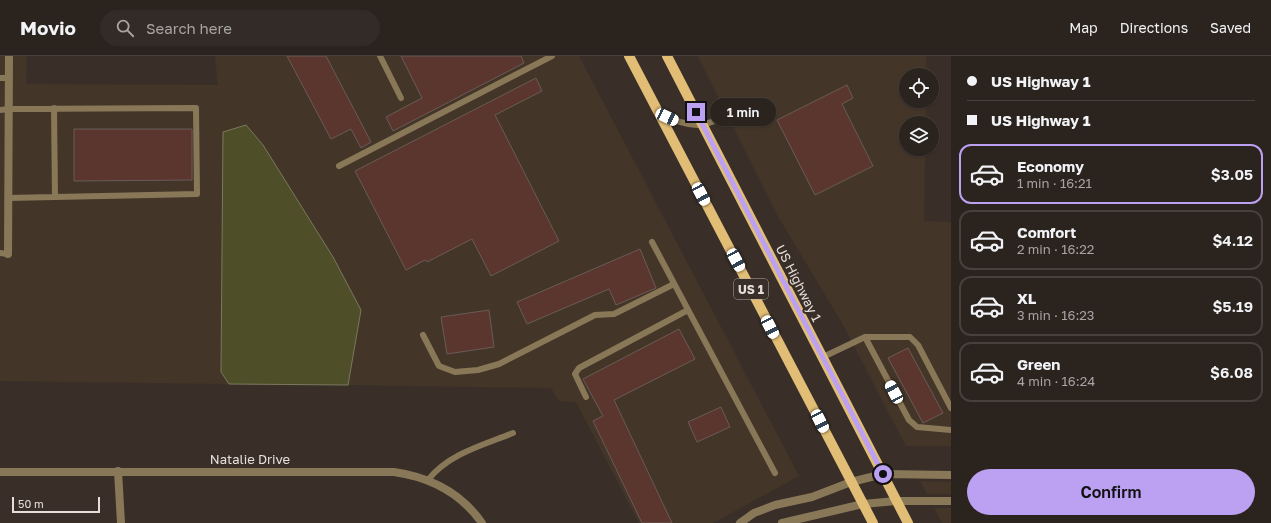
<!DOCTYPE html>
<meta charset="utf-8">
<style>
body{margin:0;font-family:"Golos Text",sans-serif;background:#332b27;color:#f1f3f6;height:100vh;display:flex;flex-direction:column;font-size:15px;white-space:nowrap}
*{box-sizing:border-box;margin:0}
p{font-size:13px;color:#a6a4a4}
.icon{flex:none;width:22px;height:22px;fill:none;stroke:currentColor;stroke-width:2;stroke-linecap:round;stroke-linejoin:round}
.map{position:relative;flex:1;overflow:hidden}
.details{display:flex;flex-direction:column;background:#2b231e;width:320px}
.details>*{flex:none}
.banner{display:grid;align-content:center;height:88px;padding:0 16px;background:#2b231e}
.controls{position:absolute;left:899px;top:12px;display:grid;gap:8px}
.controls a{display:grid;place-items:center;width:40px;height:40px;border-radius:50%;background:#2b231e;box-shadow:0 1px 3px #0004,0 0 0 1px #47403c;font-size:20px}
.scale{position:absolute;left:12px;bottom:10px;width:88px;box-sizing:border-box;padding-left:4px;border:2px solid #e5deda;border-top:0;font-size:11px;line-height:14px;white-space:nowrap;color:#e5deda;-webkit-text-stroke:3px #392f28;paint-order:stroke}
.end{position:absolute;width:18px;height:18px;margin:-9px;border:5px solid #bca0f2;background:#111;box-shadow:0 0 0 2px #111}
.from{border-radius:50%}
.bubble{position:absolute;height:28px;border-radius:14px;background:#2b231e;box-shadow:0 1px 3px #0004,0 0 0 1px #47403c;font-size:13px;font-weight:600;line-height:28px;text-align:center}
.car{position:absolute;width:12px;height:24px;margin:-12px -6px;border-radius:5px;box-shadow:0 0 3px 1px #0007;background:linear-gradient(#fff 24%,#345 0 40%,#fff 0 76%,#345 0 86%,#fff 0)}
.banner b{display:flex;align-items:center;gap:14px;height:38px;font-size:15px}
.banner b+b{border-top:1px solid #47403c}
.banner i{width:10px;height:10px;background:#f1f3f6}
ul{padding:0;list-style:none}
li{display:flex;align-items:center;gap:12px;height:60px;margin:0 8px 6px;padding:0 8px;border:2px solid #47403c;border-radius:12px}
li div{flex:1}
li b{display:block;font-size:15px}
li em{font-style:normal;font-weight:600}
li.selected{border-color:#bca0f2}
li>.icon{width:36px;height:36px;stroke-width:1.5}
.button{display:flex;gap:8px;margin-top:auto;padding:8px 16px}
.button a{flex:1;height:46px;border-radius:24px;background:#bca0f2;color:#111;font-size:16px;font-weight:600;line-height:46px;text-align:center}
header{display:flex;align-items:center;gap:24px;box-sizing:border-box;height:56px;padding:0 20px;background:#2b231e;border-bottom:1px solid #47403c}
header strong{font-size:19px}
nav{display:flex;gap:22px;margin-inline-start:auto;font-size:14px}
.search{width:280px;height:36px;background:#332b27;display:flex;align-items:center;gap:10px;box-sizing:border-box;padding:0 14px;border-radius:22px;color:#a6a4a4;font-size:15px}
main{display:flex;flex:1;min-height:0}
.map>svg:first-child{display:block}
.built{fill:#443529}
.water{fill:#4e4e29;stroke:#7b795e}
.building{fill:#5b362e;stroke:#695b58}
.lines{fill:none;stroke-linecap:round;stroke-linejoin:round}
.service{stroke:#897857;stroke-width:6}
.minor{stroke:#897857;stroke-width:8}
.tertiary{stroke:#897857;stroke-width:8}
.primary{stroke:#e1bd76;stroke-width:10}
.route{stroke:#bca0f2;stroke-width:5}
.labels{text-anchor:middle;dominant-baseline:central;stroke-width:4;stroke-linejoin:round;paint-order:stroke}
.shield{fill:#392f28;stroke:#b1aaa5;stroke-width:1}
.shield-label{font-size:12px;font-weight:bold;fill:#e5deda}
.street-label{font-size:13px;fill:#e5deda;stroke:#392f28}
</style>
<header>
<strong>Movio</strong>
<div class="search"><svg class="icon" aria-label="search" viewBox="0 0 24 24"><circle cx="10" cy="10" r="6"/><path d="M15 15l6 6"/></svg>Search here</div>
<nav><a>Map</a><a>Directions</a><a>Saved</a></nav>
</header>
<main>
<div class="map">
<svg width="951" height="467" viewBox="0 0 951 467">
<rect width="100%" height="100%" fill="#392f28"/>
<path class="built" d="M0 0H27L26 28 218 29 215 0H579L799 420 713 467H639L576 346 559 345 551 332 348 329 361 254 333 201 263 89 246 69 221 316 229 328 0 325Z
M698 0H926V19H906V45H926L925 67H906V93H925L924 165 951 166V390H906L842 267 779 162Z
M920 425 951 426V438H927Z
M934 452H951V467H942Z"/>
<path class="water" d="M246 69 263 89 333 201 361 254 348 329 229 328 221 316 223 76Z"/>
<path class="building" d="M287 0H326L371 86 361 92 351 73 331 83Z
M401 0H521L524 7 393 75 386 61 422 42Z
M536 22 542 35 495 59 559 185 491 220 472 183 427 206 425 204 406 214 355 115Z
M847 29 853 42 842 48 873 110 815 139 777 64Z
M74 73H192V124L74 125Z
M640 193 656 232 616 249 609 233 527 268 517 246Z
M489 254 494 291 447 298 441 261Z
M679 273 695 303 614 344 672 467H642L593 365 603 360 583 323Z
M908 292 943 357 923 367 888 302Z
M721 351 730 371 697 386 688 366Z"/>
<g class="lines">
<path class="service" d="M380 0 401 42
M0 22H9
M54 52 55 141
M0 54 9 53 196 52 197 138 8 142
M660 58C702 78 708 68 746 49
M339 110 552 0
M652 186 775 417
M0 197 8 198
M423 279 439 310 455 316 478 314 499 308 595 259 614 258 674 228
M865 281 909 364 917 371 951 374
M823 301 865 281H910L918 289 951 352
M586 341 575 318 579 312 688 254
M428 424C448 398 483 389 513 377"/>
<path class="minor" d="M8 198 9 0
M118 415 121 467
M0 416H394C429 421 461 437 482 467
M740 467 754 457 775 449 812 441 851 426
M782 467 863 448"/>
<path class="tertiary" d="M851 426 883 418 951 419
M863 448 896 445H951"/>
<path class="primary" d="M629 0 873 467
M667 0 908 467"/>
</g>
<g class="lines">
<path class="route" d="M696 56 883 418"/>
</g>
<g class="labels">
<rect class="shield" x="734" y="223" width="34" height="20" rx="3"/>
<g class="shield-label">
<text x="751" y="233">US 1</text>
</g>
<g class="street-label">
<text transform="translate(799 227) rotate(63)">US Highway 1</text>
<text x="250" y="403">Natalie Drive</text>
</g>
</g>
</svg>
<div class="controls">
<a><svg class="icon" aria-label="locate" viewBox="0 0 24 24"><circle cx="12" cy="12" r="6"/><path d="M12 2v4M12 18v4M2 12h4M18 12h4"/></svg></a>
<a><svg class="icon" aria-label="layers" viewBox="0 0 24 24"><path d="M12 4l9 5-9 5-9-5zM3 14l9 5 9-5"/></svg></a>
</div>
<div class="scale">50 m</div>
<i class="end from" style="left:883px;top:418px"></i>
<i class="end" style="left:696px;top:56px"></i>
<div class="bubble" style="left:710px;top:42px;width:66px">1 min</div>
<i class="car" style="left:667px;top:61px;rotate:115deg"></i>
<i class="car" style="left:701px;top:138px;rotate:152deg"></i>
<i class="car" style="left:736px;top:204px;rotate:152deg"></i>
<i class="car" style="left:770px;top:271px;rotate:153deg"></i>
<i class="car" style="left:894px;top:336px;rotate:332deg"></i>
<i class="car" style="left:820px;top:365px;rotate:153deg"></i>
</div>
<section class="details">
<div class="banner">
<b><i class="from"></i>US Highway 1</b>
<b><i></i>US Highway 1</b>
</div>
<ul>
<li class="selected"><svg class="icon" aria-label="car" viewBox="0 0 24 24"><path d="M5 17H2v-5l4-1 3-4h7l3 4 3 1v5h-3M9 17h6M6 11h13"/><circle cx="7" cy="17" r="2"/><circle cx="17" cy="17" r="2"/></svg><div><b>Economy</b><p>1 min · 16:21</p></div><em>$3.05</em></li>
<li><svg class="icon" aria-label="car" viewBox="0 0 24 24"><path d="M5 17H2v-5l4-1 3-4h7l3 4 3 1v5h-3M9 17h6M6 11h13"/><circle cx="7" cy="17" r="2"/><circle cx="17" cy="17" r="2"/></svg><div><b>Comfort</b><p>2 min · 16:22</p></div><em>$4.12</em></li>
<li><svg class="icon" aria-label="car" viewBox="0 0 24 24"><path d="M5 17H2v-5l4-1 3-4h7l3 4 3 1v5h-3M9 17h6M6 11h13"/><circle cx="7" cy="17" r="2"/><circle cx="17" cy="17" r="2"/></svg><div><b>XL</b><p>3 min · 16:23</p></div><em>$5.19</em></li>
<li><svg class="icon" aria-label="car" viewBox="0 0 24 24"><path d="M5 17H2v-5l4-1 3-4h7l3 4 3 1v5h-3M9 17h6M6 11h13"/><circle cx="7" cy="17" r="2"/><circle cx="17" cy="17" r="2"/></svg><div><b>Green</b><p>4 min · 16:24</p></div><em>$6.08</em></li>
</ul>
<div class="button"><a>Confirm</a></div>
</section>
</main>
